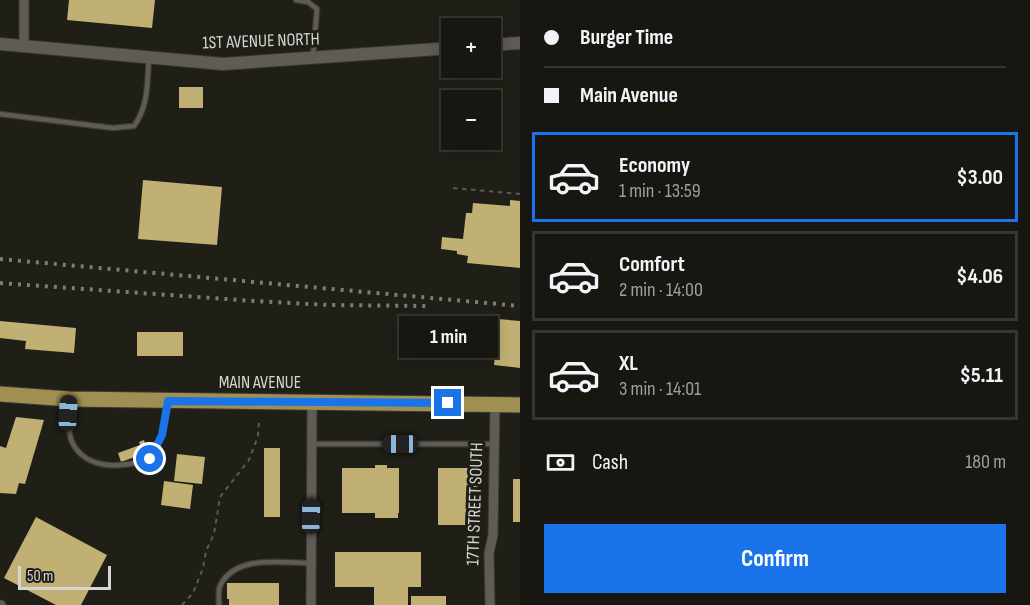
<!DOCTYPE html>
<meta charset="utf-8">
<style>
body{margin:0;font-family:"Sofia Sans Condensed",sans-serif;background:#201f1a;color:#f1f3f6;height:100vh;display:flex;flex-direction:column;font-size:22px;white-space:nowrap}
*{box-sizing:border-box;margin:0}
p{font-size:20px;color:#9e9f9f}
.icon{flex:none;width:33px;height:33px;fill:none;stroke:currentColor;stroke-width:2;stroke-linecap:round;stroke-linejoin:round}
.map{position:relative;flex:1;overflow:hidden}
.side{display:flex;flex-direction:column;background:#171611;width:510px}
.side>*{flex:none}
.hud{display:grid;align-content:center;height:132px;padding:0 24px;background:#171611}
.buttons{position:absolute;left:441px;top:18px;display:grid;gap:12px}
.buttons a{display:grid;place-items:center;width:60px;height:60px;border-radius:0px;background:#171611;box-shadow:0 3px 15px #0003,0 0 0 2px #363531;font-size:30px}
.scale{position:absolute;left:18px;bottom:15px;width:93px;box-sizing:border-box;padding-left:6px;border:3px solid #d7d6d2;border-top:0;font-size:16px;line-height:21px;white-space:nowrap;color:#d7d6d2;-webkit-text-stroke:4px #1f1e17;paint-order:stroke}
.end{position:absolute;width:27px;height:27px;margin:-14px;border:8px solid #1a73e8;background:#fff;box-shadow:0 0 0 3px #fff}
.from{border-radius:50%}
.bubble{position:absolute;height:42px;border-radius:0px;background:#171611;box-shadow:0 3px 15px #0003,0 0 0 2px #363531;font-size:20px;font-weight:700;line-height:42px;text-align:center}
.car{position:absolute;width:18px;height:36px;margin:-18px -9px;border-radius:8px;box-shadow:0 0 4px 2px #0007;background:linear-gradient(#222 24%,#8ab4d8 0 40%,#222 0 76%,#8ab4d8 0 86%,#222 0)}
.hud b{display:flex;align-items:center;gap:21px;height:57px;font-size:22px}
.hud b+b{border-top:2px solid #363531}
.hud i{width:15px;height:15px;background:#f1f3f6}
ul{padding:0;list-style:none}
li{display:flex;align-items:center;gap:18px;height:90px;margin:0 12px 9px;padding:0 12px;border:3px solid #363531;border-radius:0px}
li div{flex:1}
li b{display:block;font-size:22px}
li em{font-style:normal;font-weight:700}
li.active{border-color:#1a73e8}
li>.icon{width:54px;height:54px;stroke-width:1.5}
.pay{display:flex;align-items:center;gap:15px;height:66px;padding:0 24px;font-size:22px}
.pay p{margin-inline-start:auto}
.cta{display:flex;gap:12px;margin-top:auto;padding:12px 24px}
.cta a{flex:1;height:69px;border-radius:0px;background:#1a73e8;color:#fff;font-size:24px;font-weight:700;line-height:69px;text-align:center}
main{display:flex;flex:1;min-height:0}
.map>svg:first-child{display:block}
.building{fill:#c0b073}
.lines{fill:none;stroke-linecap:round;stroke-linejoin:round}
.service-casing{stroke:#3a3935;stroke-width:7}
.minor-casing{stroke:#3a3935;stroke-width:11}
.tertiary-casing{stroke:#3a3935;stroke-width:14}
.primary-casing{stroke:#3a3935;stroke-width:17}
.path{stroke:#5b5a54;stroke-width:2;stroke-dasharray:4.5 4.5;stroke-linecap:butt}
.service{stroke:#5e5c54;stroke-width:4.5}
.minor{stroke:#5e5c54;stroke-width:9}
.tertiary{stroke:#5e5c54;stroke-width:12}
.primary{stroke:#9f9052;stroke-width:15}
.rail{stroke:#7d7c77;stroke-width:4;stroke-dasharray:3 6;stroke-linecap:butt}
.route{stroke:#1a73e8;stroke-width:8}
.labels{text-anchor:middle;dominant-baseline:central;stroke-width:6;stroke-linejoin:round;paint-order:stroke}
.street-label{font-size:18px;fill:#d7d6d2;stroke:#1f1e17}
</style>
<main>
<div class="map">
<svg width="520" height="605" viewBox="0 0 520 605">
<rect width="100%" height="100%" fill="#1f1e17"/>
<path class="building" d="M69 0H155L152 28 67 20Z
M179 87H203V108H179Z
M143 180 222 187 217 245 138 239Z
M510 200 520 201V268L467 263 468 256 457 254V251L441 249 442 237 463 239 466 213H472L473 203 510 206Z
M498 319 520 321V368L494 365Z
M0 321 76 328 74 353 25 349 26 341 0 338Z
M137 332H183V356H137Z
M16 417 44 420 25 484 19 483 16 494 0 493V446L6 448Z
M144 440 145 443H147L150 455 144 458 143 454 121 462 118 453 140 445 139 442Z
M264 448H280V517H264Z
M177 454 205 457 202 484 174 481Z
M375 465H387V468H399V513H398V518H375V513H342V468H375Z
M438 468H478V525H438Z
M513 479H520V522H513Z
M164 481 193 485 190 509 161 505Z
M36 517 107 555 81 605H56L4 578Z
M335 552H421V587H408V605H374V587H335Z
M227 583H279V605H229V599H227Z
M411 596H446V605H411Z"/>
<g class="lines">
<defs>
<path id="service" d="M296 0 308 2 317 9 313 57
M0 114 113 128 134 126C149 105 147 82 149 58
M69 402C68 412 68 436 73 444 89 472 125 467 150 459L162 435 168 402
M312 444H494
M219 605C219 600 218 591 220 586 235 554 282 563 311 563"/>
<path id="minor" d="M24 0V47
M0 605H1
M311 605 312 401
M490 605 489 553 493 535 495 404"/>
<path id="tertiary" d="M0 44 223 64 452 48
M490 45 520 43"/>
<path id="primary" d="M0 394 69 399 520 405"/>
</defs>
<use href="#service" class="service-casing"/>
<use href="#minor" class="minor-casing"/>
<use href="#tertiary" class="tertiary-casing"/>
<use href="#primary" class="primary-casing"/>
<path class="path" d="M453 188 520 194
M182 605 193 593 203 568 206 551 214 534 220 497 249 460 258 436 259 421"/>
<use href="#service" class="service"/>
<use href="#minor" class="minor"/>
<use href="#tertiary" class="tertiary"/>
<use href="#primary" class="primary"/>
<path class="rail" d="M0 259 520 306
M0 283 254 301 329 305 426 306"/>
</g>
<g class="lines">
<path class="route" d="M150 459 162 435 168 401 448 403"/>
</g>
<g class="labels">
<g class="street-label">
<text transform="translate(261 41) rotate(-2)">1ST AVENUE NORTH</text>
<text x="260" y="382">MAIN AVENUE</text>
<text transform="translate(475 504) rotate(-88)">17TH STREET SOUTH</text>
</g>
</g>
</svg>
<div class="buttons">
<a>+</a>
<a>−</a>
</div>
<div class="scale">50 m</div>
<i class="end from" style="left:150px;top:459px"></i>
<i class="end" style="left:448px;top:403px"></i>
<div class="bubble" style="left:399px;top:316px;width:99px">1 min</div>
<i class="car" style="left:68px;top:413px;rotate:3deg"></i>
<i class="car" style="left:400px;top:444px;rotate:270deg"></i>
<i class="car" style="left:311px;top:516px;rotate:1deg"></i>
</div>
<section class="side">
<div class="hud">
<b><i class="from"></i>Burger Time</b>
<b><i></i>Main Avenue</b>
</div>
<ul>
<li class="active"><svg class="icon" aria-label="car" viewBox="0 0 24 24"><path d="M5 17H2v-5l4-1 3-4h7l3 4 3 1v5h-3M9 17h6M6 11h13"/><circle cx="7" cy="17" r="2"/><circle cx="17" cy="17" r="2"/></svg><div><b>Economy</b><p>1 min · 13:59</p></div><em>$3.00</em></li>
<li><svg class="icon" aria-label="car" viewBox="0 0 24 24"><path d="M5 17H2v-5l4-1 3-4h7l3 4 3 1v5h-3M9 17h6M6 11h13"/><circle cx="7" cy="17" r="2"/><circle cx="17" cy="17" r="2"/></svg><div><b>Comfort</b><p>2 min · 14:00</p></div><em>$4.06</em></li>
<li><svg class="icon" aria-label="car" viewBox="0 0 24 24"><path d="M5 17H2v-5l4-1 3-4h7l3 4 3 1v5h-3M9 17h6M6 11h13"/><circle cx="7" cy="17" r="2"/><circle cx="17" cy="17" r="2"/></svg><div><b>XL</b><p>3 min · 14:01</p></div><em>$5.11</em></li>
</ul>
<div class="pay"><svg class="icon" aria-label="cash" viewBox="0 0 24 24"><path d="M3 7h18v10H3z"/><circle cx="12" cy="12" r="2"/></svg>Cash<p>180 m</p></div>
<div class="cta"><a>Confirm</a></div>
</section>
</main>
